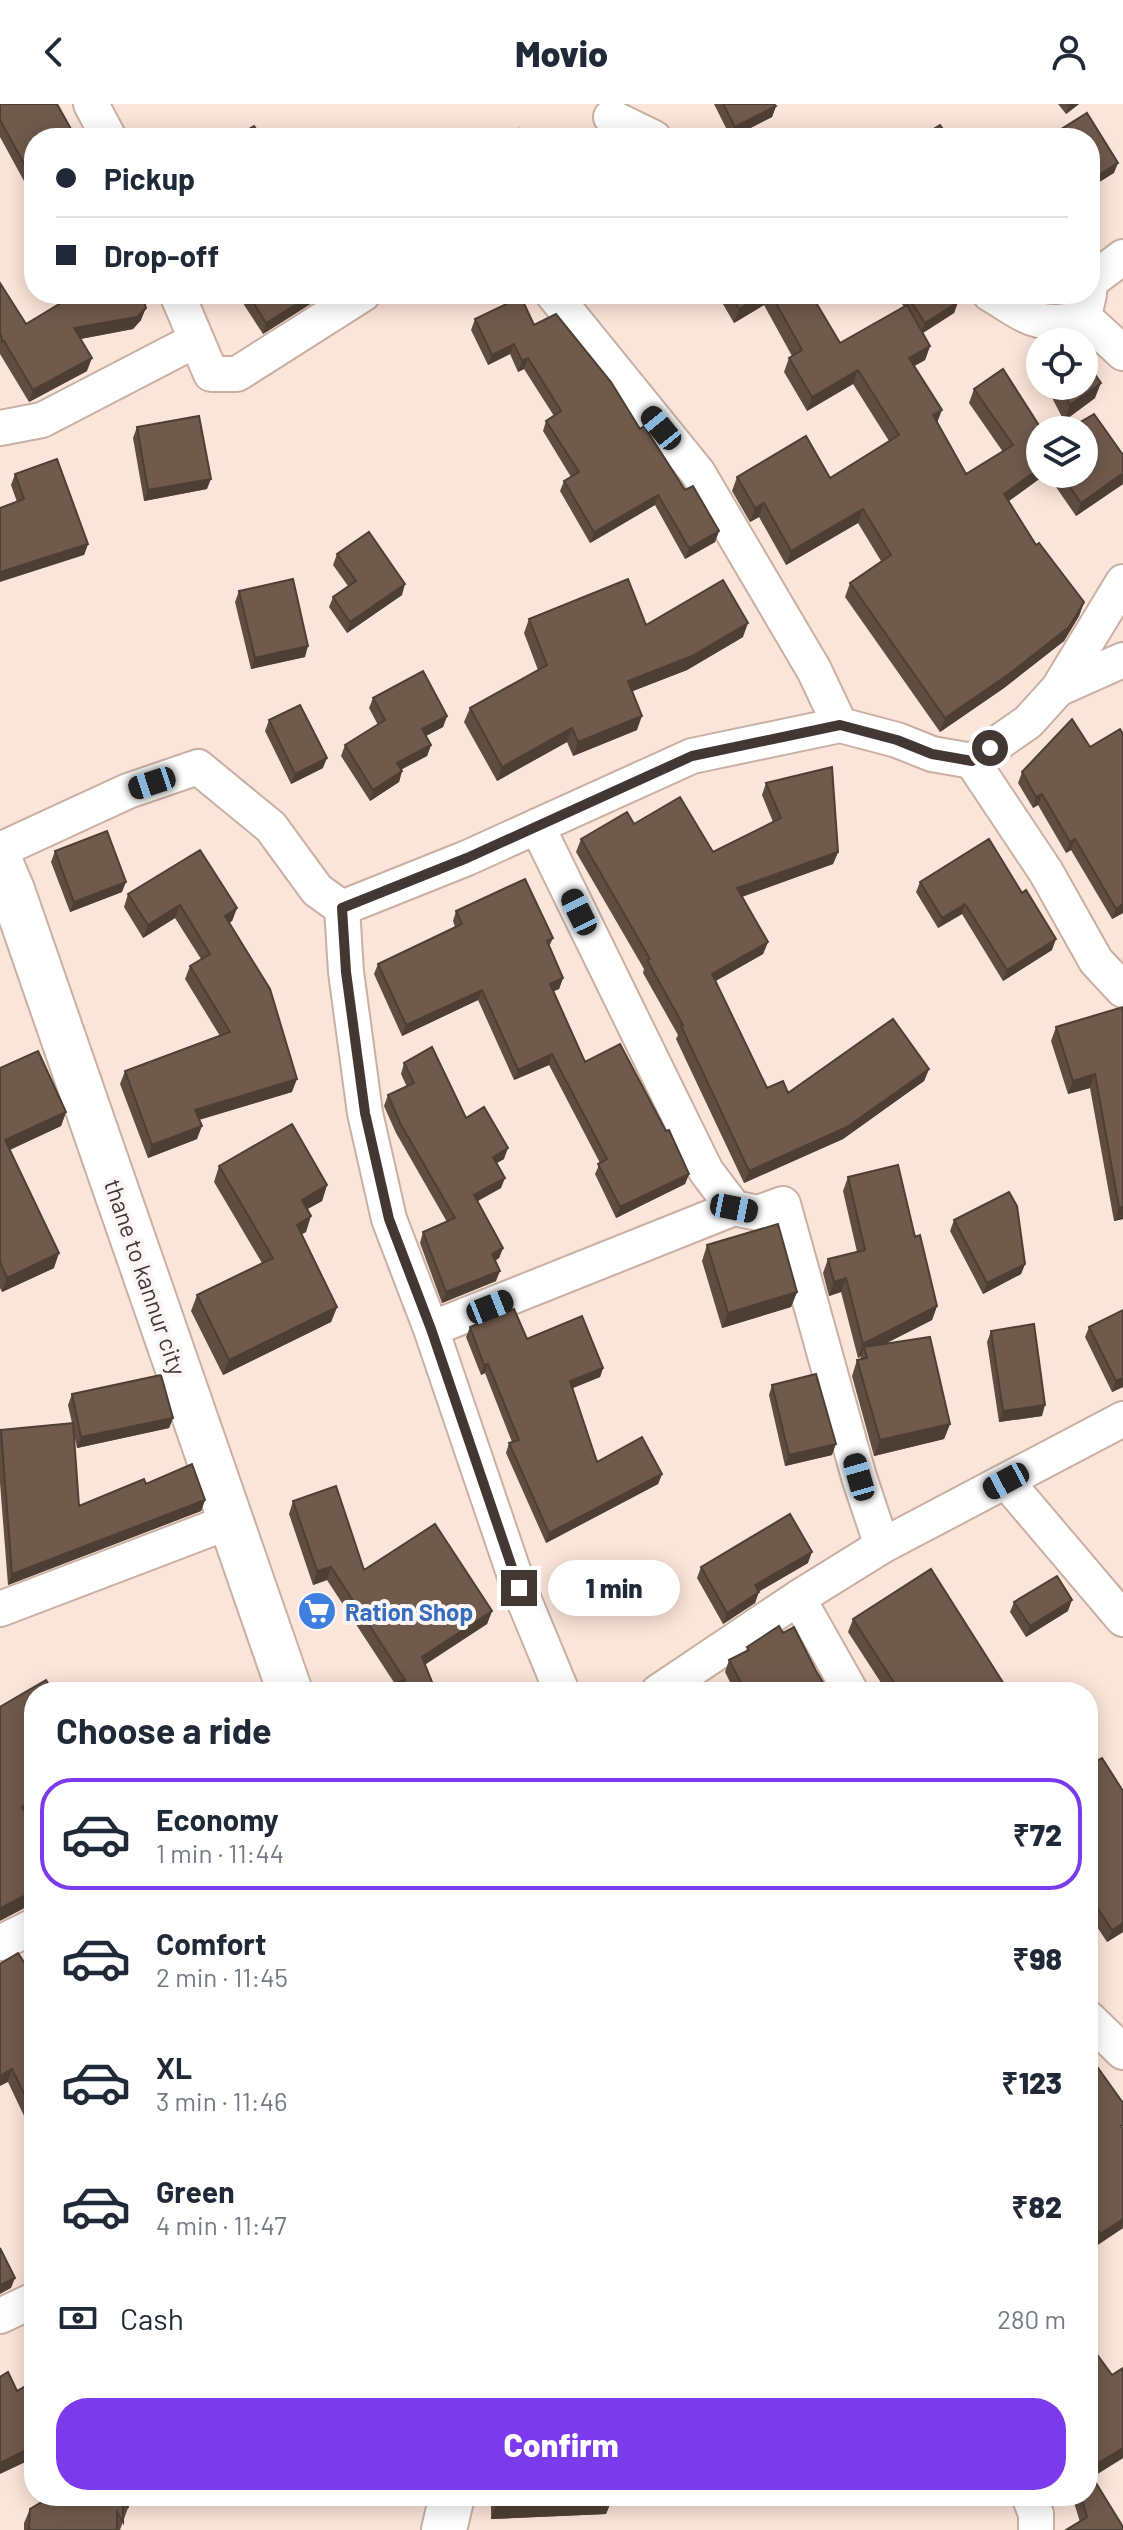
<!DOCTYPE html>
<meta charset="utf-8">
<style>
body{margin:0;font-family:Barlow,sans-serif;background:#f2f2f3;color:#1f2937;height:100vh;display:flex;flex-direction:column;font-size:30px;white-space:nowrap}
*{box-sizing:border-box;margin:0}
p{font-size:26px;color:#747a83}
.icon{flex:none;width:44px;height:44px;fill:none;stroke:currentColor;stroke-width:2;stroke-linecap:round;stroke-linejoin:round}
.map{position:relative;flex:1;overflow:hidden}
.sheet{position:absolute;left:24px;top:1578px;width:1074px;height:824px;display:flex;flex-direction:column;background:#fff;border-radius:32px;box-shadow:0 4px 20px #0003}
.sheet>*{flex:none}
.top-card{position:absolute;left:24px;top:24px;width:1076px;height:176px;border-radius:32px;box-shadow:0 4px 20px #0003;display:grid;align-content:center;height:176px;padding:0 32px;background:#fff}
.fabs{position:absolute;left:1026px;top:224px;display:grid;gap:16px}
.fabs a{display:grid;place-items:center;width:72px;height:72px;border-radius:50%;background:#fff;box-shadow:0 4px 20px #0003;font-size:40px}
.end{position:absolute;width:36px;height:36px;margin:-18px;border:10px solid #423732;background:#fff;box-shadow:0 0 0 4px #fff}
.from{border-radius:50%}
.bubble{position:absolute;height:56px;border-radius:28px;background:#fff;box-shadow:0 4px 20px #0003;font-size:26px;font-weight:800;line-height:56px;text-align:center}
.car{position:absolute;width:24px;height:48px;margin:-24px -12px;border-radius:10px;box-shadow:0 0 6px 2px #0007;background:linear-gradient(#222 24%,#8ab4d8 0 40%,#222 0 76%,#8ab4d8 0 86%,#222 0)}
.top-card b{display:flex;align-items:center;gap:28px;height:76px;font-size:30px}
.top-card b+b{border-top:2px solid #e0e1e3}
.top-card i{width:20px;height:20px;background:#1f2937}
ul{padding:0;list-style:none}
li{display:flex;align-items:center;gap:24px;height:112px;margin:0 16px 12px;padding:0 16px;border:4px solid transparent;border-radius:32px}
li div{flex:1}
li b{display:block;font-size:30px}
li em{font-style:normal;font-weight:800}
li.current{border-color:#7c3aed}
li>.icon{width:72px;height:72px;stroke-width:1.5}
h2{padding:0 32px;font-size:36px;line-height:96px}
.pay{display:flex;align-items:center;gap:20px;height:88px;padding:0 32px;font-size:30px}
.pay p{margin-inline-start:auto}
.cta{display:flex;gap:16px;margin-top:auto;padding:16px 32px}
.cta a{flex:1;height:92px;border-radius:32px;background:#7c3aed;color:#fff;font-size:32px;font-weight:800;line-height:92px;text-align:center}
header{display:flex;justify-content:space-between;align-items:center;height:104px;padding:0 32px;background:#fff;font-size:36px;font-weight:800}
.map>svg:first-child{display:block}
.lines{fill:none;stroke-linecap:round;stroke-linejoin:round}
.street-casing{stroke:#caafa2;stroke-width:38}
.secondary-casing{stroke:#caafa2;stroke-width:48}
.street{stroke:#fff;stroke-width:34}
.secondary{stroke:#fff;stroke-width:44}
.wall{fill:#604d41}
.shaded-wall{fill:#4e3f35}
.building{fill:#705a4c;stroke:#4e3f35;stroke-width:2}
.route{stroke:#423732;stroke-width:10}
.labels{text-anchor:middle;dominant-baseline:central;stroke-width:8;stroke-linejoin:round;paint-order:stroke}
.street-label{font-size:24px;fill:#423732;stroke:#fbf5f3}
.shop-label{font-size:24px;font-weight:bold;fill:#366cbe;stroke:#fbf5f3;text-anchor:start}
</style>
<header><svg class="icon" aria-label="back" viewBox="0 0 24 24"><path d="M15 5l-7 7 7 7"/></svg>Movio<svg class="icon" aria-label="person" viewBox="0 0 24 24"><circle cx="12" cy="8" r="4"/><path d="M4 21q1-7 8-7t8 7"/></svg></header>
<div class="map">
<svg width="1123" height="2426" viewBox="0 0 1123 2426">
<rect width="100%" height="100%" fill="#fbe4d9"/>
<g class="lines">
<defs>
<path id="street" d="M91 0 109 34
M611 13 654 34
M1090 183 1091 177 1123 153
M177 190 211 270H237L363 190
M553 190 698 369 814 566 840 621
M990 190C1027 212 1038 226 1084 213
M1089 190 1084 213 1123 249
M0 324 42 316 196 236
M1058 585 1123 556
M972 657 1046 768 1096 857 1123 886
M537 722 706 1067 734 1104 758 1109 783 1100 859 1373 882 1442
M0 746 128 687 198 663 271 723 317 786 342 804 467 754 692 652 840 621 897 636 932 650 972 657 1028 618 1058 585 1123 478
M342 804 346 868 365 1009 389 1115 431 1225 519 1484 562 1588
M431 1225 734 1104
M1006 1377 1123 1515
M798 1494 851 1588
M0 1505 231 1417
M658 1588 798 1494 882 1442 1123 1315
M0 1839 34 1822
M1088 1914 1123 1948
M0 2212 34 2196
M1029 2392 1036 2410V2426"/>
<path id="secondary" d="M0 758 12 786 290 1588
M444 2426 452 2392"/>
</defs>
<use href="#street" class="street-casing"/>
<use href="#secondary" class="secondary-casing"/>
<use href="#street" class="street"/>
<use href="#secondary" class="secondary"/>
</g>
<path class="wall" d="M0 0 76 34 34 86 30 88 0 33Z
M714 0H774L776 2 772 13 731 34Z
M1058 0H1079L1066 10Z
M0 179 26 220 66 196 63 190H150L143 196 141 216 133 225 80 235 87 267 29 298 0 250Z
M237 190H324L323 192 263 230Z
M717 190H814L813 194 840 239 904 203 900 197 903 190H953L958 198 954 209 923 229 930 242 925 256 914 262 937 318 966 370 1003 348 969 299 974 285 1040 370H1046L1009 397 1036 441 1084 498 1079 512 1064 537 1004 584 940 628 845 493 850 479 881 457 858 419 786 461 759 413 750 418 732 387 737 373 830 374 889 337 853 280 807 307 784 268 789 254 792 252 764 201 734 219Z
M475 215 534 221 640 325 685 386 719 427 715 438 685 455 655 401 590 439 560 387 564 377 571 373 543 327 546 317 554 312 524 265 518 268 510 250 488 261 471 226Z
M1048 282H1084L1095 294 1064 317 1047 284Z
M137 323 207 385 144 397 133 334Z
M1123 351V380L1076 412 1047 370H1084Z
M15 370 88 440 84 451 17 398 11 381Z
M337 450 402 491 347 529 329 503 333 493 348 482 333 461Z
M239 487 305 553 251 565 235 498Z
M529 515 646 521 743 533 687 566 632 587 637 626 573 652 567 638 497 677 464 618 470 604 538 566 524 529Z
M373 594 447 612 443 623 426 632 431 641 427 652 401 665 402 667 399 678 370 697 341 652 345 641 378 621 369 604Z
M269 616 323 664 291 680 265 627Z
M1123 630V809L1112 815 1071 746 1066 749 1038 701 1033 704 1018 679 1022 668Z
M766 679 838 748 833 760 742 793 768 838 763 850 715 877 767 984 788 989 929 965 924 977 843 1035 744 1079 676 935 678 931 643 869 644 865 576 748 581 735 634 720 713 748 773 718 762 691Z
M989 735 1052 846 1003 877 962 810 938 824 916 788 920 778Z
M55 747 122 788 70 808 51 758Z
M128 790 237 804 232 817 229 819 292 988 199 1016 197 1035 148 1054 120 980 125 967 220 932 185 875 190 862 201 855 175 814 143 834 124 803Z
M456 807 553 834 549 843 563 874 559 885 554 887 585 958 666 1027 689 1070 685 1080 616 1114 595 1070 600 1059 549 961 514 976 478 896 402 932 374 870 378 860 455 823 453 817Z
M1123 903V1115L1114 1117 1090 984 1068 990 1051 937 1056 923Z
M404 959 466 1014 504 1055 497 1059 501 1084 478 1097 503 1144 499 1154 495 1157 496 1177 442 1199 420 1139 423 1128 447 1118 396 1029 384 1002 388 991 407 983 401 970Z
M0 964 66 1008 61 1022 10 1046 54 1164 2 1188 0 1184Z
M219 1062 327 1081 322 1097 307 1105 306 1128 301 1130 337 1203 331 1218 223 1271 191 1207 197 1191 262 1159 214 1078Z
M848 1073 915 1133 937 1202 932 1216 885 1240 950 1320 944 1335 874 1352 852 1272 857 1256 860 1255 861 1252 858 1254 841 1188 829 1192 823 1169 828 1155 857 1148 843 1087Z
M954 1116 1025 1160 1021 1170 983 1190 950 1127Z
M707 1141 797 1188 791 1203 722 1224 702 1157Z
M1123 1206V1283L1112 1288 1085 1233 1089 1223Z
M470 1223 527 1235 603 1264 600 1273 572 1284 597 1358 662 1370 658 1380 546 1439 506 1349 509 1339 512 1338 485 1269 481 1271 466 1233Z
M991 1227 1042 1312 999 1318 987 1238Z
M772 1281 832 1351 785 1362 769 1291Z
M72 1290 173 1314 169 1324 77 1344 73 1325 79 1402 146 1380 205 1396 201 1407 8 1481 0 1379V1327L1 1326 72 1319 68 1301Z
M293 1397 364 1466 492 1507 487 1520 425 1560 436 1588 395 1580 327 1476 313 1481 289 1410Z
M808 1459 758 1488 755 1499 723 1520 697 1474 701 1463Z
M1014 1498 1068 1507 1026 1533 1010 1508Z
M853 1515 1009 1588H887L848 1528Z
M783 1529 816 1567 829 1588H735L725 1568 729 1556 746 1548 747 1543Z
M1088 1662 1123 1687V1828L1107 1838 1088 1809Z
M34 1854V2033L8 1978 24 1858Z
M1088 1950 1123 2124 1096 2142 1088 2130Z
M1123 2264V2354L1092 2373 1123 2423 1080 2418 1072 2392H1088L1112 2271Z
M95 2392H127L128 2404 120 2426H24V2419L30 2405 97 2396Z
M491 2392H612V2395L606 2410 491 2415Z"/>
<path class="shaded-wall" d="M1069 0H1079L1066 10Z
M776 2 772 13 731 34 735 23Z
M1118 59 1114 69 1090 84V76Z
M141 190H150L137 201Z
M313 190H324L323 192 263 230 266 219Z
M765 190H769L764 201 734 219 739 205Z
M958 198 954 209 921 230 925 219Z
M146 204 141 216 133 225 70 237 74 224Z
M514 240 510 250 488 261 492 251Z
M930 242 925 256 904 268 909 254Z
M92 254 87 267 29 298 33 286Z
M528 254 524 265 518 268 522 257Z
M858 266 853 280 807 307 812 293Z
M1101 279 1095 294 1064 317 1070 301Z
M942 306 937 319 933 311Z
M1040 364V370H1046L999 404 1004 390Z
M1123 369V380L1076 412 1081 399Z
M211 375 207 385 144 397 148 386Z
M658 391 655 401 590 439 594 428Z
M764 399 759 413 750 418 755 404Z
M863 405 858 419 786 461 791 447Z
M719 427 715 438 685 455 689 444Z
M88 440 84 451 0 478V468Z
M405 480 402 491 347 529 350 518Z
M1084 498 1079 512 1064 537 1004 584 940 628 945 614Z
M748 519 743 533 687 566 623 591 628 577Z
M308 542 305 553 251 565 255 554Z
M447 612 443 623 418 636 422 625Z
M642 612 637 626 573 652 578 638Z
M572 624 567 638 497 677 502 663Z
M431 641 427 652 393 670 397 659Z
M327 654 323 664 291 680 295 670Z
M402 667 399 678 370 697 373 686Z
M1042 690 1038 701 1033 704 1036 693Z
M1075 735 1071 746 1066 749 1070 738Z
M838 748 833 760 732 796 737 784Z
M126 778 122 788 70 808 74 798Z
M965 800 962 810 938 824 942 814Z
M1123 800V809L1112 815 1116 805Z
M180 801 175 814 143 834 148 821Z
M237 804 232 817 220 824 225 812Z
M1056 835 1052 846 1003 877 1007 866Z
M768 838 763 850 707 882 712 870Z
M563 874 559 885 546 890 550 880Z
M482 886 478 896 402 932 406 921Z
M552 950 549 961 514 976 518 966Z
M929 965 924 977 843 1035 744 1079 749 1067Z
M1095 970 1090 984 1068 990 1073 977Z
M297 975 292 988 191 1018 195 1006Z
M66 1008 61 1022 0 1050 5 1036Z
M202 1022 197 1035 148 1054 152 1041Z
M508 1044 504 1055 489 1063 493 1053Z
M689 1070 685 1080 616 1114 620 1103Z
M505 1074 501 1084 470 1101 474 1091Z
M327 1081 322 1097 297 1111 302 1096Z
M1119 1103H1123V1115L1114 1117Z
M311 1112 306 1128 291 1136 297 1121Z
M503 1144 499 1154 488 1161 492 1150Z
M59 1149 54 1164 2 1188 7 1174Z
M1025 1160 1021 1170 983 1190 987 1179Z
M500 1167 496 1177 442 1199 446 1188Z
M846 1174 841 1188 829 1192 834 1178Z
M797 1188 791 1203 722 1224 728 1209Z
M937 1202 932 1216 866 1249 864 1243 861 1252 858 1254 863 1240Z
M337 1203 331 1218 223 1271 229 1256Z
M488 1260 485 1269 481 1271 484 1261Z
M603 1264 600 1273 566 1287 570 1277Z
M1123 1274V1283L1112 1288 1116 1277Z
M1045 1301 1042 1312 999 1318 1003 1307Z
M173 1314 169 1324 77 1344 81 1333Z
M950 1320 944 1335 874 1352 880 1336Z
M836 1340 832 1351 785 1362 789 1351Z
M662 1370 658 1380 546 1439 549 1429Z
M205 1396 201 1407 8 1481 12 1470Z
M812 1448 808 1459 751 1492 755 1481Z
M331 1463 327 1476 313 1481 317 1467Z
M759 1488 755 1499 723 1520 727 1509Z
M1072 1496 1068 1507 1026 1533 1030 1522Z
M492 1507 487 1520 417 1566 422 1553Z
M34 1696V1708L17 1718 22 1703Z
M34 1760V1772L21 1779 26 1764Z
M34 1787V1796L32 1800 0 1817V1804Z
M1123 1819V1828L1107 1838 1112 1826Z
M12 1965 8 1978 0 1982V1972Z
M1123 2115V2124L1096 2142 1100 2130Z
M15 2174 11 2184 0 2190V2181Z
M34 2342V2354L0 2370V2359Z
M1123 2344V2354L1088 2376V2365Z
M612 2395 606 2410 491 2415 497 2399Z"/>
<path class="building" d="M0 0H57L76 34H34V78L0 16Z
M723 0H774L776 2 735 23Z
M1087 9 1118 59 1090 76V34H1047Z
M940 21 949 34H919Z
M254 22 262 34H234Z
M519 25 526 34H507Z
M0 179 26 220 74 191V190H142L146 204 137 213 74 224 92 254 33 286 4 237 2 238V234L0 230Z
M248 190H313L266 219Z
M730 190H765L739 205Z
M771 190H811L840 239 907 201 930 242 909 254 942 306 933 311 966 370 1013 341 974 285 1003 265 1042 326H1040V364L1004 390 1036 441 1039 439 1084 498 1069 523 1009 570 945 614 850 479 891 451 863 405 791 447 764 399 755 404 737 373 806 332 830 374 899 331 858 266 812 293 789 254 802 246Z
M906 190H953L958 198 925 219Z
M521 193 534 221 556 210 611 278 640 325 644 322 685 386 693 382 719 427 689 444 658 391 594 428 564 377 579 368 546 317 561 307 528 254 522 257 514 240 492 251 475 215Z
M1084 255 1101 279 1070 301 1060 282H1084Z
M1094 310 1123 351V369L1081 399 1061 370H1084V326H1067Z
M199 312 211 375 148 386 137 323Z
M57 355 88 440 0 468V404L24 395 15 370Z
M369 428 405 480 350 518 333 493 356 477 337 450Z
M293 475 308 542 255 554 239 487Z
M628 475 646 521 723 476 748 519 692 552 628 577 642 612 578 638 572 624 502 663 470 604 547 561 529 515Z
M423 567 447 612 422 625 431 641 397 659 402 667 373 686 345 641 385 616 373 594Z
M300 601 327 654 295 670 269 616Z
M1072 615 1090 643 1120 625 1123 630V800L1116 805 1075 735 1070 738 1042 690 1036 693 1022 668Z
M832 663 838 748 737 784 768 838 712 870 767 984 783 977 788 989 893 915 929 965 847 1023 749 1067 681 922 683 921 647 856 650 855 581 735 627 708 634 720 680 693 713 748 781 714 766 679Z
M107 727 126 778 74 798 55 747Z
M989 735 1022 789 1026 786 1056 835 1007 866 965 800 942 814 920 778Z
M200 746 237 804 225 812 270 885 297 975 195 1006 202 1022 152 1041 125 967 230 928 190 862 210 850 180 801 148 821 128 790Z
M525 775 553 834 547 837 563 874 550 880 585 958 620 940 666 1027 669 1026 689 1070 620 1103 598 1060 607 1055 552 950 518 966 482 886 406 921 378 860 462 820 456 807Z
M1123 903V1103H1119L1095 970 1073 977 1056 923Z
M432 943 466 1014 484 1003 508 1044 493 1053 505 1074 474 1091 503 1144 492 1150 500 1167 446 1188 423 1128 455 1114 400 1019 388 991 414 979 404 959Z
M38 947 66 1008 5 1036 59 1149 7 1174 0 1158V964Z
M292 1020 327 1081 302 1096 311 1112 297 1121 337 1203 229 1256 197 1191 273 1154 219 1062Z
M898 1061 915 1133 920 1131 937 1202 863 1240 846 1174 834 1178 828 1155 865 1146 848 1073Z
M1009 1088 1017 1102 1025 1160 987 1179 954 1116Z
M778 1120 797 1188 728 1209 707 1141Z
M514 1205 527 1235 582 1212 603 1264 570 1277 597 1358 642 1333 662 1370 549 1429 509 1339 519 1336 488 1260 484 1261 470 1223Z
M1123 1206V1274L1116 1277 1089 1223Z
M1034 1220 1045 1301 1003 1307 991 1227Z
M930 1233 950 1320 880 1336 857 1256 867 1254 864 1243Z
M816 1270 836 1340 789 1351 772 1281Z
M161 1271 173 1314 81 1333 72 1290Z
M73 1319 79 1402 144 1375 146 1380 192 1360 205 1396 12 1470 1 1326Z
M336 1382 364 1466 435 1420 492 1507 422 1553 436 1588H376L405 1576 331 1463 317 1467 293 1397Z
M790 1410 812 1448 755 1481 759 1488 727 1509 701 1463Z
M931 1465 1009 1588H900L853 1515Z
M1057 1472 1072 1496 1030 1522 1014 1498Z
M779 1522 783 1529 794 1523 816 1567 829 1588H746L729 1556 749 1546 747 1543Z
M46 1576 53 1588H34V1696L22 1703 34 1724V1760L26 1764 34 1778V1787L0 1804V1603Z
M91 1580 96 1588H80Z
M1102 1654 1123 1687V1819L1112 1826 1088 1789V1662Z
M18 1849 24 1858 34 1854V2010L12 1965 0 1972V1860Z
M1088 1950 1123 1999V2021L1121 2022 1123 2025V2115L1100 2130 1088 2111Z
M0 2144 15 2174 0 2181Z
M1088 2238 1112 2271 1123 2264V2344L1088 2365Z
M8 2268 17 2287 34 2277V2342L0 2359V2273Z
M1088 2366 1123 2423V2426H1066L1087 2413 1081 2392H1088Z
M108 2392H127L128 2404 123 2396V2418L117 2408V2426H29L30 2405 45 2396H110Z
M497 2392H612V2395L497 2399Z"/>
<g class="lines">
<path class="route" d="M519 1484 431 1225 389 1115 365 1009 346 868 342 804 467 754 692 652 840 621 897 636 932 650 972 657 990 644"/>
</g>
<defs>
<symbol id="supermarket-disc" viewBox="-11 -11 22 22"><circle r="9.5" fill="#3f7fe0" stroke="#fbf5f3"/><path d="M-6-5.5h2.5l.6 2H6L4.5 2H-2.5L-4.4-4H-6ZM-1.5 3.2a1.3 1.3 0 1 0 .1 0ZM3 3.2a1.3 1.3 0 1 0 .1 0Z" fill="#fff"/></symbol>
</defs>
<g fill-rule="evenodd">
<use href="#supermarket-disc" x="295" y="1485" width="44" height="44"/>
</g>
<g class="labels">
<g class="street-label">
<text transform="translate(146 1173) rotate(71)">thane to kannur city</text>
</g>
<g class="shop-label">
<text x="345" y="1507">Ration Shop</text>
</g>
</g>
</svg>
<div class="fabs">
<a><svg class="icon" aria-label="locate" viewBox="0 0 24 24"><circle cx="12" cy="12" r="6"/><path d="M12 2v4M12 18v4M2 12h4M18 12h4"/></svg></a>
<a><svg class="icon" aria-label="layers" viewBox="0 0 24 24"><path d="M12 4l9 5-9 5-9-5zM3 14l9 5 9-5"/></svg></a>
</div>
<i class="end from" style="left:990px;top:644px"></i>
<i class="end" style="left:519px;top:1484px"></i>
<div class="bubble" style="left:548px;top:1456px;width:132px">1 min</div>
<i class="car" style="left:661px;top:324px;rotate:321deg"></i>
<i class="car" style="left:152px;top:679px;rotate:252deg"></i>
<i class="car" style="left:579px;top:808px;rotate:334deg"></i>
<i class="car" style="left:734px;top:1104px;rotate:101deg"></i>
<i class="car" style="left:490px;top:1203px;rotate:68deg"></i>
<i class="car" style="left:859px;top:1373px;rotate:344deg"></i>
<i class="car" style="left:1006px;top:1377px;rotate:242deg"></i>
<div class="top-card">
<b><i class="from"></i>Pickup</b>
<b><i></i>Drop-off</b>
</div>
<section class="sheet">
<h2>Choose a ride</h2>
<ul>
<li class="current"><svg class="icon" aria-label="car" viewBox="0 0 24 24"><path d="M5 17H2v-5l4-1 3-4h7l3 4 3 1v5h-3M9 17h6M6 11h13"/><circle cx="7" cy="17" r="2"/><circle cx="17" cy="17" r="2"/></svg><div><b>Economy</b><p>1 min · 11:44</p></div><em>₹72</em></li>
<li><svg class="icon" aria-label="car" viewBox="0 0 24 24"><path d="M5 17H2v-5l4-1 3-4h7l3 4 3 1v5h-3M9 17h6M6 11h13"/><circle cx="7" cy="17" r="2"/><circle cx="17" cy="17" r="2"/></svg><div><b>Comfort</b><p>2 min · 11:45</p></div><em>₹98</em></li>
<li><svg class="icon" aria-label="car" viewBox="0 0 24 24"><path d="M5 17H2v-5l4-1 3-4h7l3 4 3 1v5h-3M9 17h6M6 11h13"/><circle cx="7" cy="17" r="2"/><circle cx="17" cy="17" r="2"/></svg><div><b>XL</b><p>3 min · 11:46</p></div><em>₹123</em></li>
<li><svg class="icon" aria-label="car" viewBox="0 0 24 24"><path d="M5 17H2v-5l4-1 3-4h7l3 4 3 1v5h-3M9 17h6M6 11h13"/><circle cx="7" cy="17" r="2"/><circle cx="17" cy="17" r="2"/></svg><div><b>Green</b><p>4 min · 11:47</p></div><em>₹82</em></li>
</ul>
<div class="pay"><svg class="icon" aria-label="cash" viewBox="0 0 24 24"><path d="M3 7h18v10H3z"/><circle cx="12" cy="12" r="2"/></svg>Cash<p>280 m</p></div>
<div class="cta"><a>Confirm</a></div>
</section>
</div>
